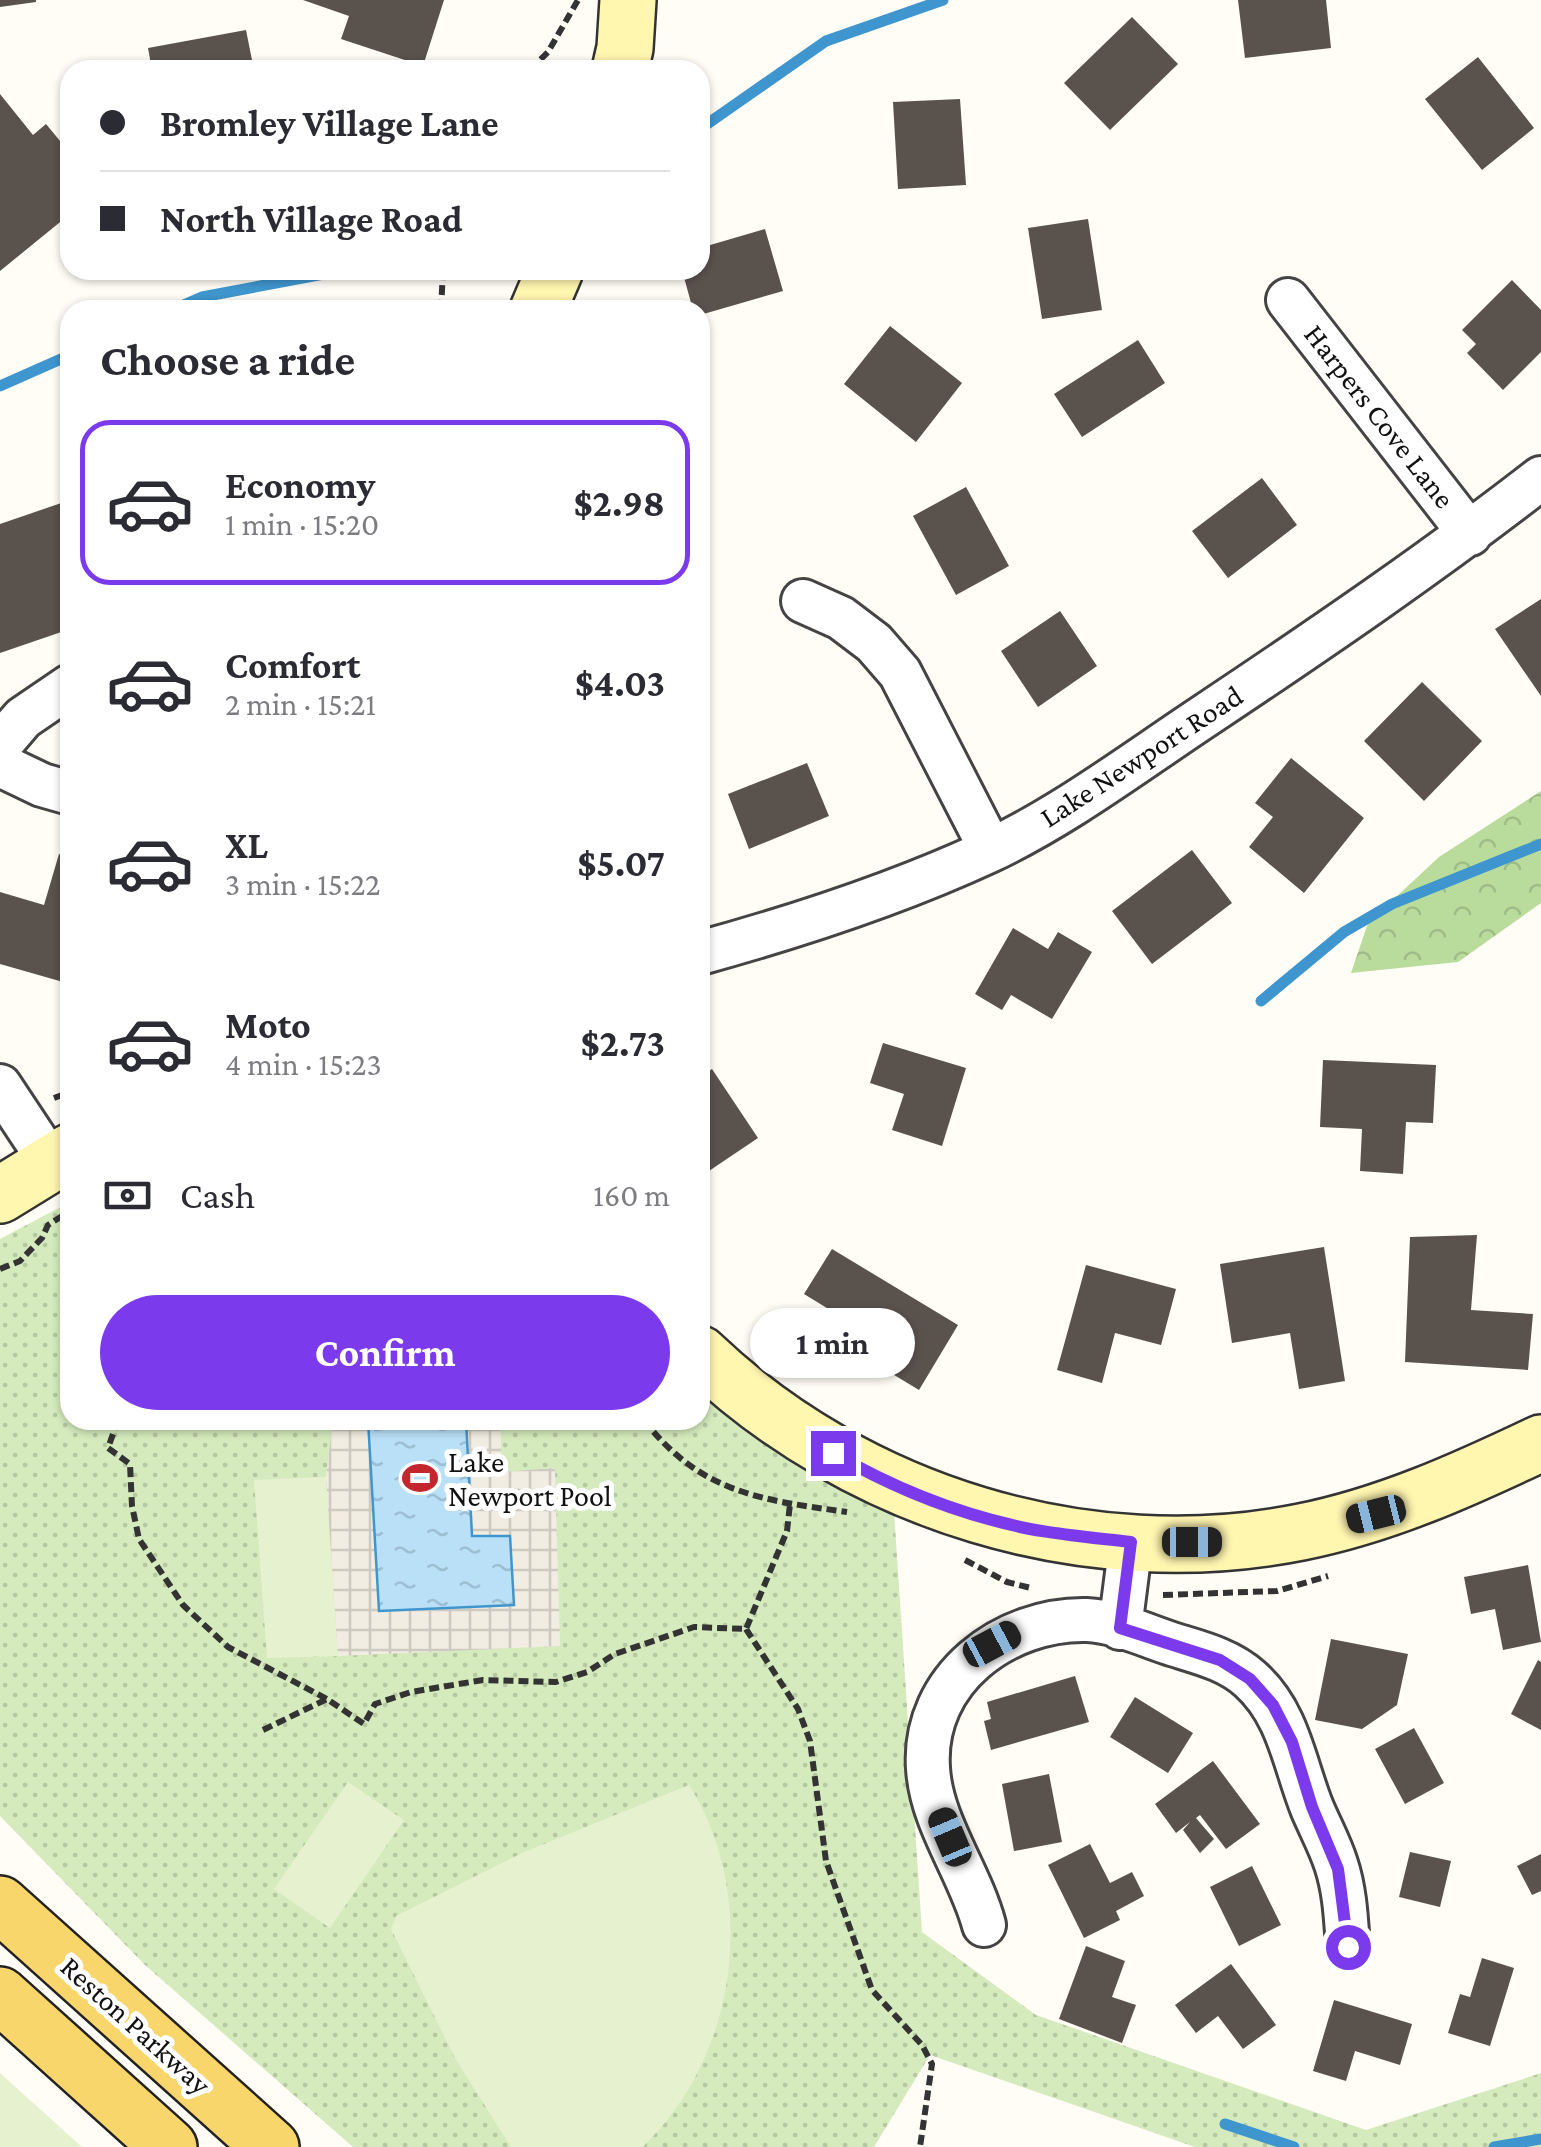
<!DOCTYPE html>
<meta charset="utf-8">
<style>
body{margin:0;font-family:"Crimson Pro",serif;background:#f7f7f7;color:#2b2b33;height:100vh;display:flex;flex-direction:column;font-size:38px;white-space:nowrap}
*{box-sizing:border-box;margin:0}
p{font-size:32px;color:#7c7c81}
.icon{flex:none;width:55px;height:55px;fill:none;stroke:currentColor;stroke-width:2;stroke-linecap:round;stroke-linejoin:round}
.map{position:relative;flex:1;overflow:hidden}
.panel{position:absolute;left:60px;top:300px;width:650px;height:1130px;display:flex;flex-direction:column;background:#fff;border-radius:30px;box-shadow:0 2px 8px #0004}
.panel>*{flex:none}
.banner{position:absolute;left:60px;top:60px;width:650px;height:220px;border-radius:30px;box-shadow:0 2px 8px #0004;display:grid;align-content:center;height:220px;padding:0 40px;background:#fff}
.end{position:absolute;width:45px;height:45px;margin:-22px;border:12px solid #7c3aed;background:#fff;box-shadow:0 0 0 5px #fff}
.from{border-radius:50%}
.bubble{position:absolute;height:70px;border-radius:35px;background:#fff;box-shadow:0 2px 8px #0004;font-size:32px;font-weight:700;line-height:70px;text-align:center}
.car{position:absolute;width:30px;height:60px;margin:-30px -15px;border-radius:12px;box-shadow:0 0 8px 2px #0007;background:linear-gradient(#222 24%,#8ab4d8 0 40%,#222 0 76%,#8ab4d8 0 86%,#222 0)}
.banner b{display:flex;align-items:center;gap:35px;height:95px;font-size:38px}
.banner b+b{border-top:2px solid #e1e1e2}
.banner i{width:25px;height:25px;background:#2b2b33}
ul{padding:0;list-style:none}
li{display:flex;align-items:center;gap:30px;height:165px;margin:0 20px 15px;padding:0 20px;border:5px solid transparent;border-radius:30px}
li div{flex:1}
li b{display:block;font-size:38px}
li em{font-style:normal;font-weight:700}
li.current{border-color:#7c3aed}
li>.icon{width:90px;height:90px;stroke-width:1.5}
h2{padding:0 40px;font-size:45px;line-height:120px}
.pay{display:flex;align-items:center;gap:25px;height:110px;padding:0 40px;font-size:38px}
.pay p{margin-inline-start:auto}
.cta{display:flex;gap:20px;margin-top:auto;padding:20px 40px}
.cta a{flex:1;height:115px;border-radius:60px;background:#7c3aed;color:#fff;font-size:40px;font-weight:700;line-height:115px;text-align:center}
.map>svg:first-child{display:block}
.forest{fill:url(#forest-crowns)}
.park{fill:url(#park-dots)}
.pitch{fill:#e6f2cf}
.plaza{fill:url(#plaza-grid)}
.water{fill:url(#water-ripples);stroke:#3f96cf;stroke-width:2.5}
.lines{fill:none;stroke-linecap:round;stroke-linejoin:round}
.stream{stroke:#3f96cf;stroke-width:11}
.building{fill:#5a524d}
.street-casing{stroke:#444;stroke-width:48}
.secondary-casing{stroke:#333;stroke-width:60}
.primary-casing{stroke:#222;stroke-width:60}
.path{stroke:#333;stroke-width:6;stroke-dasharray:10 5;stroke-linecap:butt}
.street{stroke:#fff;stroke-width:42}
.secondary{stroke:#fff6b0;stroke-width:55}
.primary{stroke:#f9d66b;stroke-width:55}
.route{stroke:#7c3aed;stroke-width:12}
.labels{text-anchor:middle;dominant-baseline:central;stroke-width:10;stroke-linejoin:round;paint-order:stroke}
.street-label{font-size:30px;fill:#111;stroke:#fff}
.poi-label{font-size:30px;fill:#111;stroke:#fff;text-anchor:start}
</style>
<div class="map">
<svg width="1541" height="2147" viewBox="0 0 1541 2147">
<defs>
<pattern id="forest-crowns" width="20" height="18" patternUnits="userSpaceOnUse" patternTransform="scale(2.5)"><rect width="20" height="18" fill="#b9dc9c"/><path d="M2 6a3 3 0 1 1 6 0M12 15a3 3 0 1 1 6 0" fill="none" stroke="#9ebc85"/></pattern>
<pattern id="park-dots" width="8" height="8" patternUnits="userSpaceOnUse" patternTransform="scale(2.5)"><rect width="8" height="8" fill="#d5ebbd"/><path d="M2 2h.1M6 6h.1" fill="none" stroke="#b6c8a1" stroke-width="1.8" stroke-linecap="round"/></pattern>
<pattern id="plaza-grid" width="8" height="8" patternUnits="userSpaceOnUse" patternTransform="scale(2.5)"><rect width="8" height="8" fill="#f1ede2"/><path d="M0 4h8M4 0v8" fill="none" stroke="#cecac1"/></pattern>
<pattern id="water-ripples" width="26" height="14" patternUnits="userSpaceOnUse" patternTransform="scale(2.5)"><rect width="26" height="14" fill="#b9e0f7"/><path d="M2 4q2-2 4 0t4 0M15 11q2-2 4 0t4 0" fill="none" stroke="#9ebfd3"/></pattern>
</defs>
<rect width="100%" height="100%" fill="#fffdf5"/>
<path class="forest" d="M1541 791V903L1458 962 1351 973 1368 923 1439 857Z"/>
<path class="park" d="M70 1202V1420H700V1386L894 1511 922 1932 1036 2015 1366 2130 1541 2073V2147H1195L930 2055 874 2147H353L145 1965 0 1816V1239Z"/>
<path class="pitch" d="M326 1477 338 1656 267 1658 254 1480Z
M348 1782 404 1820 330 1928 274 1889Z
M689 1785C751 1882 742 2020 673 2112 664 2125 653 2136 643 2147H511L455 2058 391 1929 396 1916 522 1853Z
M0 2073 82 2147H0Z"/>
<path class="plaza" d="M333 1420H368L379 1611 510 1536H472L466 1420H500L502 1472 555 1468 560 1646 338 1656 326 1477Z"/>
<path class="water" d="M368 1420H466L472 1536H510L514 1605 379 1611Z"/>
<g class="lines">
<path class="stream" d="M700 129 826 41 943 0
M172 310 202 297 345 270
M0 386 70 355
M1261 1001 1344 932 1392 904 1541 844
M1225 2124 1294 2147
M1494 2147 1541 2139"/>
</g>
<path class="building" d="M0 0H36V2L0 7Z
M303 0H444L423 66 341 39 349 16Z
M1238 0H1326L1331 48 1245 58Z
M1132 17 1178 64 1110 130 1064 83Z
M246 30 254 70H152L148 48Z
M1478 57 1534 128 1482 170 1425 99Z
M0 94 33 135 46 124 70 153V214L0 271Z
M960 99 966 185 898 189 893 102Z
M1088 219 1102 310 1042 319 1028 228Z
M765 229 783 291 700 315V310H693L682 270H700V248Z
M1512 280 1541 310V352L1503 390 1467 353 1476 344 1462 330Z
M890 326 962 383 916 442 844 384Z
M1138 340 1165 383 1082 437 1054 394Z
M1262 478 1297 525 1228 578 1192 531Z
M966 487 1009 566 956 595 913 516Z
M70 500V629L0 653V524Z
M1541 599V696L1495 629Z
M1060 611 1097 666 1038 707 1001 651Z
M1422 682 1482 741 1424 801 1364 741Z
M1291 758 1364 818 1304 893 1249 847 1273 817 1255 803Z
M807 763 829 816 749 849 728 794Z
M1192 850 1232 903 1152 964 1112 911Z
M59 854 70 857V984L0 964V892L44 905Z
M1013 928 1048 949 1058 932 1092 952 1052 1019 1011 995 1002 1010 975 994Z
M883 1043 966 1068 942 1146 892 1130 904 1094 870 1083Z
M1323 1060 1436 1065 1433 1123 1406 1122 1403 1174 1360 1171 1362 1129 1320 1127Z
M712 1069 758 1138 700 1177V1077Z
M1477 1235 1471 1310 1533 1314 1528 1370 1405 1362 1410 1237Z
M1324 1247 1345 1381 1299 1389 1290 1333 1232 1343 1220 1264Z
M832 1249 958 1325 919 1390 823 1332 835 1313 804 1294Z
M1086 1265 1176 1289 1161 1345 1115 1333 1102 1383 1057 1370Z
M1528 1565 1541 1642 1503 1650 1495 1609 1471 1614 1464 1577Z
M1331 1639 1408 1654 1397 1705 1362 1729 1315 1720Z
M1538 1660 1541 1662V1730L1511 1714Z
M1075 1676 1089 1722 991 1750 984 1721 991 1719 987 1702Z
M1135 1697 1193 1733 1168 1773 1110 1737Z
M1414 1728 1444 1783 1405 1804 1375 1749Z
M1213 1761 1260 1824 1226 1849 1200 1815 1196 1818 1214 1839 1200 1853 1183 1830 1190 1822 1176 1833 1155 1804Z
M1049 1774 1062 1842 1014 1851 1002 1784Z
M1090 1844 1110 1883 1132 1872 1144 1896 1116 1911 1120 1920 1084 1938 1048 1865Z
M1410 1852 1451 1861 1440 1907 1399 1897Z
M1541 1854V1891L1532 1895 1517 1866Z
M1252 1866 1281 1925 1239 1946 1210 1887Z
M1086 1946 1125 1961 1112 1997 1136 2005 1122 2043 1059 2019Z
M1482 1958 1514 1968 1490 2046 1448 2033 1460 1994 1470 1997Z
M1231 1964 1276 2025 1243 2049 1218 2016 1196 2033 1175 2005Z
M1334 2000 1412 2024 1400 2065 1355 2051 1346 2081 1313 2071Z"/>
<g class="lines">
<defs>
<path id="street" d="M1288 300 1470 534
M803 601 841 618 874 643 900 673 991 850
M0 745 23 718 70 686
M0 765 42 785 70 793
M700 953C798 926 894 895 987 852 1064 816 1135 762 1206 715 1320 639 1433 562 1541 478
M0 1086 51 1163
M1120 1628 1131 1542
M984 1925C970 1872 931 1823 928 1768 922 1679 1005 1618 1087 1620 1115 1621 1147 1636 1175 1645 1201 1653 1229 1660 1250 1679 1289 1714 1294 1763 1312 1808 1320 1827 1330 1845 1336 1864 1345 1891 1346 1919 1348 1947"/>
<path id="secondary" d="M620 70 625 48 628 0
M538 310 555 270
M0 1195 70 1152
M700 1354C856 1503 1087 1575 1301 1532 1386 1515 1463 1480 1541 1443"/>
<path id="primary" d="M0 1904 271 2147
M0 1995 169 2147"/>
</defs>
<use href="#street" class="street-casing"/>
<use href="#secondary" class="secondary-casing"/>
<use href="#primary" class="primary-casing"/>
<path class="path" d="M530 70 548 52 578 0
M441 310 443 270
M54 1098 70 1092
M0 1269 20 1261 42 1238 48 1225 70 1211
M118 1420 108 1448 130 1464 132 1506 139 1539 183 1605 228 1647 327 1699
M644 1420C700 1493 761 1500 847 1512
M965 1560 1007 1582 1031 1588
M1163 1595 1277 1591 1328 1576
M746 1629 798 1709 810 1741 826 1861 872 1990 922 2045 932 2064 920 2147
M263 1730 327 1699 364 1724 375 1704 411 1692 483 1680 556 1682 587 1672 615 1654 694 1627 746 1629 787 1531 790 1504"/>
<use href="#street" class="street"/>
<use href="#secondary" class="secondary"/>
<use href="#primary" class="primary"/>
</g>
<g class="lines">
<path class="route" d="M833 1453C893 1488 961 1515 1030 1529 1063 1535 1097 1538 1131 1542L1120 1628 1220 1660 1250 1679 1273 1705 1292 1742 1312 1807 1338 1869 1348 1947"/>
</g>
<defs>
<symbol id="stadium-bare" viewBox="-9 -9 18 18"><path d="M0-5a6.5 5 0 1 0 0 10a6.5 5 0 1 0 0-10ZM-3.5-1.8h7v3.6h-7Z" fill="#c4262e" stroke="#fff" stroke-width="2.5" paint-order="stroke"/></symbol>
</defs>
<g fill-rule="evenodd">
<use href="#stadium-bare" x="395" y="1453" width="50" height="50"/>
</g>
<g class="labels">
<g class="street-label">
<text transform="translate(1380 416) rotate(52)">Harpers Cove Lane</text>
<text transform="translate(1141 756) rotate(-33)">Lake Newport Road</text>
<text transform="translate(136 2025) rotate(42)">Reston Parkway</text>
</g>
<g class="poi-label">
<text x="448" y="1461">Lake<tspan x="448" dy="34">Newport Pool</tspan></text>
</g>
</g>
</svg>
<i class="end from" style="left:1348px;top:1947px"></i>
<i class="end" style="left:833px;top:1453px"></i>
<div class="bubble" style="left:750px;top:1308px;width:165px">1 min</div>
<i class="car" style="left:1376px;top:1514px;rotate:256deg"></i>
<i class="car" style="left:1192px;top:1542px;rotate:90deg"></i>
<i class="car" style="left:992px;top:1644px;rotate:62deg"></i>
<i class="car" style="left:950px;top:1837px;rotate:337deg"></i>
<div class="banner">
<b><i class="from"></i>Bromley Village Lane</b>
<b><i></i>North Village Road</b>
</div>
<section class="panel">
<h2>Choose a ride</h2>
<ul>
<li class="current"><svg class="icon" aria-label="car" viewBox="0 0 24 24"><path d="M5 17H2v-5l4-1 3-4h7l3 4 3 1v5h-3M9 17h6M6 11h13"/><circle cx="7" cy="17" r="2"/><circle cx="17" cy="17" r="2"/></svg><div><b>Economy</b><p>1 min · 15:20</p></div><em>$2.98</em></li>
<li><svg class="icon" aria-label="car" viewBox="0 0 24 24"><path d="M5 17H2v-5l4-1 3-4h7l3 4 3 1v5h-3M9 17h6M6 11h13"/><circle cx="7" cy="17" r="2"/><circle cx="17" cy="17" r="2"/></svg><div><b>Comfort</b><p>2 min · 15:21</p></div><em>$4.03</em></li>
<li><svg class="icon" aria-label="car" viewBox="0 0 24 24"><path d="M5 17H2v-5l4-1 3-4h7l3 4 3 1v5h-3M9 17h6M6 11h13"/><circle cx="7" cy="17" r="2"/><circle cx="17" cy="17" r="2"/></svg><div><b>XL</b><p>3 min · 15:22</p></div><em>$5.07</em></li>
<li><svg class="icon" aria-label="car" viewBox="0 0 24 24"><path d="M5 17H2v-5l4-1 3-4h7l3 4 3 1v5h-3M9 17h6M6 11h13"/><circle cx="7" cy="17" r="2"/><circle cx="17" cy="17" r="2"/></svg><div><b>Moto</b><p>4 min · 15:23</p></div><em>$2.73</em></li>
</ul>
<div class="pay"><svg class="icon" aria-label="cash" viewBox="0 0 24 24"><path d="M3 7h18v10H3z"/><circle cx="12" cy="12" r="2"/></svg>Cash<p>160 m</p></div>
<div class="cta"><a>Confirm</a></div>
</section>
</div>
